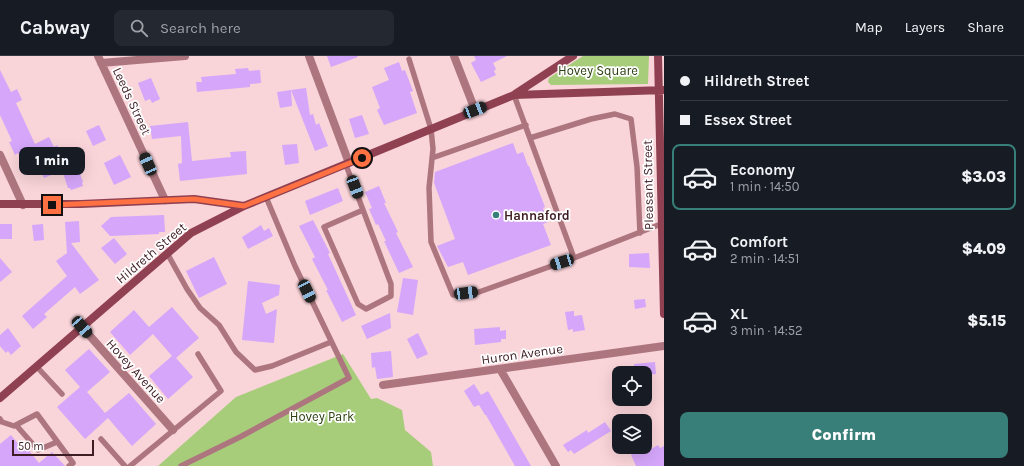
<!DOCTYPE html>
<meta charset="utf-8">
<style>
body{margin:0;font-family:Karla,sans-serif;background:#242831;color:#f1f3f6;height:100vh;display:flex;flex-direction:column;font-size:15px;white-space:nowrap}
*{box-sizing:border-box;margin:0}
p{font-size:13px;color:#9ea1a6}
.icon{flex:none;width:22px;height:22px;fill:none;stroke:currentColor;stroke-width:2;stroke-linecap:round;stroke-linejoin:round}
.map{position:relative;flex:1;overflow:hidden}
.panel{display:flex;flex-direction:column;background:#171b24;width:360px}
.panel>*{flex:none}
.banner{display:grid;align-content:center;height:88px;padding:0 16px;background:#171b24}
.buttons{position:absolute;left:612px;top:310px;display:grid;gap:8px}
.buttons a{display:grid;place-items:center;width:40px;height:40px;border-radius:8px;background:#171b24;box-shadow:0 4px 16px #0002;font-size:20px}
.scale{position:absolute;left:12px;bottom:10px;width:82px;box-sizing:border-box;padding-left:4px;border:2px solid #3f1d24;border-top:0;font-size:11px;line-height:14px;white-space:nowrap;color:#3f1d24;-webkit-text-stroke:3px #fff;paint-order:stroke}
.end{position:absolute;width:18px;height:18px;margin:-9px;border:5px solid #ff7043;background:#111;box-shadow:0 0 0 2px #111}
.from{border-radius:50%}
.bubble{position:absolute;height:28px;border-radius:8px;background:#171b24;box-shadow:0 4px 16px #0002;font-size:13px;font-weight:800;line-height:28px;text-align:center}
.car{position:absolute;width:12px;height:24px;margin:-12px -6px;border-radius:5px;box-shadow:0 0 3px 1px #0007;background:linear-gradient(#222 24%,#8ab4d8 0 40%,#222 0 76%,#8ab4d8 0 86%,#222 0)}
.banner b{display:flex;align-items:center;gap:14px;height:38px;font-size:15px}
.banner b+b{border-top:1px solid #363941}
.banner i{width:10px;height:10px;background:#f1f3f6}
ul{padding:0;list-style:none}
li{display:flex;align-items:center;gap:12px;height:66px;margin:0 8px 6px;padding:0 8px;border:2px solid transparent;border-radius:8px}
li div{flex:1}
li b{display:block;font-size:15px}
li em{font-style:normal;font-weight:800}
li.current{border-color:#387f7a}
li>.icon{width:36px;height:36px;stroke-width:1.5}
.primary-button{display:flex;gap:8px;margin-top:auto;padding:8px 16px}
.primary-button a{flex:1;height:46px;border-radius:8px;background:#387f7a;color:#fff;font-size:16px;font-weight:800;line-height:46px;text-align:center}
header{display:flex;align-items:center;gap:24px;box-sizing:border-box;height:56px;padding:0 20px;background:#171b24;border-bottom:1px solid #363941}
header strong{font-size:19px}
nav{display:flex;gap:22px;margin-inline-start:auto;font-size:14px}
.search{width:280px;height:36px;background:#242831;display:flex;align-items:center;gap:10px;box-sizing:border-box;padding:0 14px;border-radius:8px;color:#9ea1a6;font-size:15px}
main{display:flex;flex:1;min-height:0}
.map>svg:first-child{display:block}
.green{fill:#a7cd7b}
.building{fill:#d5a6fa}
.lines{fill:none;stroke-linecap:round;stroke-linejoin:round}
.lane{stroke:#ad767e;stroke-width:5.5}
.street{stroke:#ad767e;stroke-width:8}
.secondary{stroke:#904151;stroke-width:8}
.route{stroke:#ff7043;stroke-width:5}
.poi-dot{fill:#387f7a;stroke:#fff;stroke-width:1.5}
.labels{text-anchor:middle;dominant-baseline:central;stroke-width:3.5;stroke-linejoin:round;paint-order:stroke}
.park-label{font-size:13px;fill:#2b3f0f;stroke:#fff}
.street-label{font-size:13px;fill:#3f1d24;stroke:#fff}
.poi-label{font-size:13px;font-weight:bold;fill:#3f1d24;stroke:#fff;text-anchor:start}
</style>
<header>
<strong>Cabway</strong>
<div class="search"><svg class="icon" aria-label="search" viewBox="0 0 24 24"><circle cx="10" cy="10" r="6"/><path d="M15 15l6 6"/></svg>Search here</div>
<nav><a>Map</a><a>Layers</a><a>Share</a></nav>
</header>
<main>
<div class="map">
<svg width="664" height="410" viewBox="0 0 664 410">
<rect width="100%" height="100%" fill="#f9d4d9"/>
<path class="green" d="M583 0H649L648 28 551 29 548 26 549 22Z
M343 298 371 343 377 342 402 354 405 374 431 396 433 410H158L236 341Z"/>
<path class="building" d="M327 0H357L358 1 331 11Z
M474 0H507L493 7 496 13 494 15 496 19 481 26 471 7 476 4Z
M399 6 402 15 405 14 413 35 410 36 417 57 384 69 377 54 380 52 372 31 389 24 384 12Z
M248 12 249 15 260 14 261 27 250 28V31L197 36 196 26H202L201 21 236 18 235 13Z
M0 14 11 36 17 33 22 44 16 47 35 88 49 81 54 91 57 89 68 112 44 122 38 110 26 115 18 97 15 99 9 86 12 85 0 59Z
M151 22 160 43 152 47 150 43 145 45 138 27Z
M306 32 310 59 313 58 316 69 319 67 328 90 315 95 291 34Z
M291 34 292 50 280 52 277 36Z
M362 59 369 78 355 82 349 63Z
M188 66 192 105 231 101 230 96 246 95 247 118 180 125 178 108 182 107 181 80 152 83 150 70Z
M99 69 106 84 93 90 86 75Z
M513 87 517 98 523 96 528 110H529L545 151 543 152 548 166 543 168 551 189 468 219 463 206 448 211 437 190 455 183 434 127 435 116Z
M297 88 299 107 285 109 282 89Z
M120 99 131 121 114 129 104 107Z
M78 112 83 126 82 127 83 130 71 134 70 132H68L63 117Z
M379 130 386 147H384L398 176 396 177 413 211 399 217 384 185H386L378 168 376 169 369 153 372 152 365 136Z
M338 132 343 145 310 159 305 145Z
M164 159 165 176H159V178L110 180 101 170 111 161Z
M313 164 330 197 328 198 356 259 342 266 326 234H328L312 203 315 201 299 170Z
M79 165 80 186 71 187 99 224 80 238 75 231 44 258 47 261 33 273 22 260 67 220 56 205 67 197 65 166Z
M0 168H12V183H0Z
M43 168 44 184 34 185 32 169Z
M261 169 264 175 269 172 273 180 248 193 242 181Z
M114 182 127 198 115 208 101 192Z
M649 197 650 212 629 211V198Z
M214 201 227 228 199 242 186 215Z
M0 202 12 216 0 226Z
M403 222 418 224 413 259 397 256Z
M248 225 280 229 279 239 262 247 266 258 277 253 274 287 242 284Z
M645 243 646 251 635 253 634 244Z
M172 251 199 282 176 302 193 321 168 343 149 320 172 300 153 278 130 299 110 276 134 254 149 271Z
M574 255V260L582 259 585 274 573 276V273L568 274 565 256Z
M390 257 391 272 367 283 361 270Z
M500 271V275L506 274V283H501V286L475 289 474 273Z
M8 272 21 290 11 299 8 295 6 297 0 290V279Z
M418 277 428 298 417 303 407 283Z
M89 293 110 316 87 336 105 357 129 337 156 368 132 390 108 362 85 383 57 351 80 331 65 314Z
M391 295 393 321 377 323 375 311 372 312 371 297Z
M655 306 656 318 645 319V317H635L634 308Z
M474 328 481 339 488 335 531 410H515L486 359H485L479 349 474 351 464 335Z
M605 366 611 375 574 398 571 394 568 396 563 389 587 374 588 377Z
M11 379 24 395 27 392 39 407 52 396 65 410H0V388Z
M658 389 660 392 664 390V410H636L631 399 641 393 644 397Z"/>
<g class="lines">
<path class="lane" d="M409 3 431 73 433 93 429 132 431 186 453 239 479 236 574 202
M514 39 574 202 661 168
M530 82 591 63 615 58 631 63 637 111 640 177
M432 102 526 69
M346 109 391 228V240L366 253 358 248 324 171 363 154
M167 197 187 233 200 252 219 269 236 296 255 314 272 310 331 286
M37 311 62 338
M0 363 2 366 14 370 37 358 73 407 69 410
M16 369 38 394 57 386
M101 383 125 410
M130 410 221 335 198 298
M181 410 240 381 349 322 295 210 266 141"/>
<path class="street" d="M98 0 165 144
M309 0 349 107
M454 0 475 54
M101 7 185 0
M0 99 23 149
M82 271 173 374
M500 313 556 410
M383 329 664 290"/>
<path class="secondary" d="M658 0 664 258
M515 38 573 0
M0 148H81L194 143 244 150
M0 342 191 177 244 150 514 39 664 34"/>
</g>
<g class="lines">
<path class="route" d="M52 149 194 143 244 150 362 102"/>
</g>
<circle class="poi-dot" cx="496" cy="159" r="4"/>
<g class="labels">
<g class="park-label">
<text x="598" y="14">Hovey Square</text>
<text x="322" y="360">Hovey Park</text>
</g>
<g class="street-label">
<text transform="translate(132 45) rotate(65)">Leeds Street</text>
<text transform="translate(648 129) rotate(-91)">Pleasant Street</text>
<text transform="translate(151 197) rotate(-40)">Hildreth Street</text>
<text transform="translate(522 298) rotate(-8)">Huron Avenue</text>
<text transform="translate(136 315) rotate(48)">Hovey Avenue</text>
</g>
<g class="poi-label">
<text x="504" y="159">Hannaford</text>
</g>
</g>
</svg>
<div class="buttons">
<a><svg class="icon" aria-label="locate" viewBox="0 0 24 24"><circle cx="12" cy="12" r="6"/><path d="M12 2v4M12 18v4M2 12h4M18 12h4"/></svg></a>
<a><svg class="icon" aria-label="layers" viewBox="0 0 24 24"><path d="M12 4l9 5-9 5-9-5zM3 14l9 5 9-5"/></svg></a>
</div>
<div class="scale">50 m</div>
<i class="end from" style="left:362px;top:102px"></i>
<i class="end" style="left:52px;top:149px"></i>
<div class="bubble" style="left:19px;top:91px;width:66px">1 min</div>
<i class="car" style="left:475px;top:54px;rotate:69deg"></i>
<i class="car" style="left:148px;top:108px;rotate:336deg"></i>
<i class="car" style="left:355px;top:131px;rotate:159deg"></i>
<i class="car" style="left:562px;top:206px;rotate:253deg"></i>
<i class="car" style="left:307px;top:235px;rotate:154deg"></i>
<i class="car" style="left:466px;top:237px;rotate:83deg"></i>
<i class="car" style="left:82px;top:271px;rotate:139deg"></i>
</div>
<section class="panel">
<div class="banner">
<b><i class="from"></i>Hildreth Street</b>
<b><i></i>Essex Street</b>
</div>
<ul>
<li class="current"><svg class="icon" aria-label="car" viewBox="0 0 24 24"><path d="M5 17H2v-5l4-1 3-4h7l3 4 3 1v5h-3M9 17h6M6 11h13"/><circle cx="7" cy="17" r="2"/><circle cx="17" cy="17" r="2"/></svg><div><b>Economy</b><p>1 min · 14:50</p></div><em>$3.03</em></li>
<li><svg class="icon" aria-label="car" viewBox="0 0 24 24"><path d="M5 17H2v-5l4-1 3-4h7l3 4 3 1v5h-3M9 17h6M6 11h13"/><circle cx="7" cy="17" r="2"/><circle cx="17" cy="17" r="2"/></svg><div><b>Comfort</b><p>2 min · 14:51</p></div><em>$4.09</em></li>
<li><svg class="icon" aria-label="car" viewBox="0 0 24 24"><path d="M5 17H2v-5l4-1 3-4h7l3 4 3 1v5h-3M9 17h6M6 11h13"/><circle cx="7" cy="17" r="2"/><circle cx="17" cy="17" r="2"/></svg><div><b>XL</b><p>3 min · 14:52</p></div><em>$5.15</em></li>
</ul>
<div class="primary-button"><a>Confirm</a></div>
</section>
</main>
